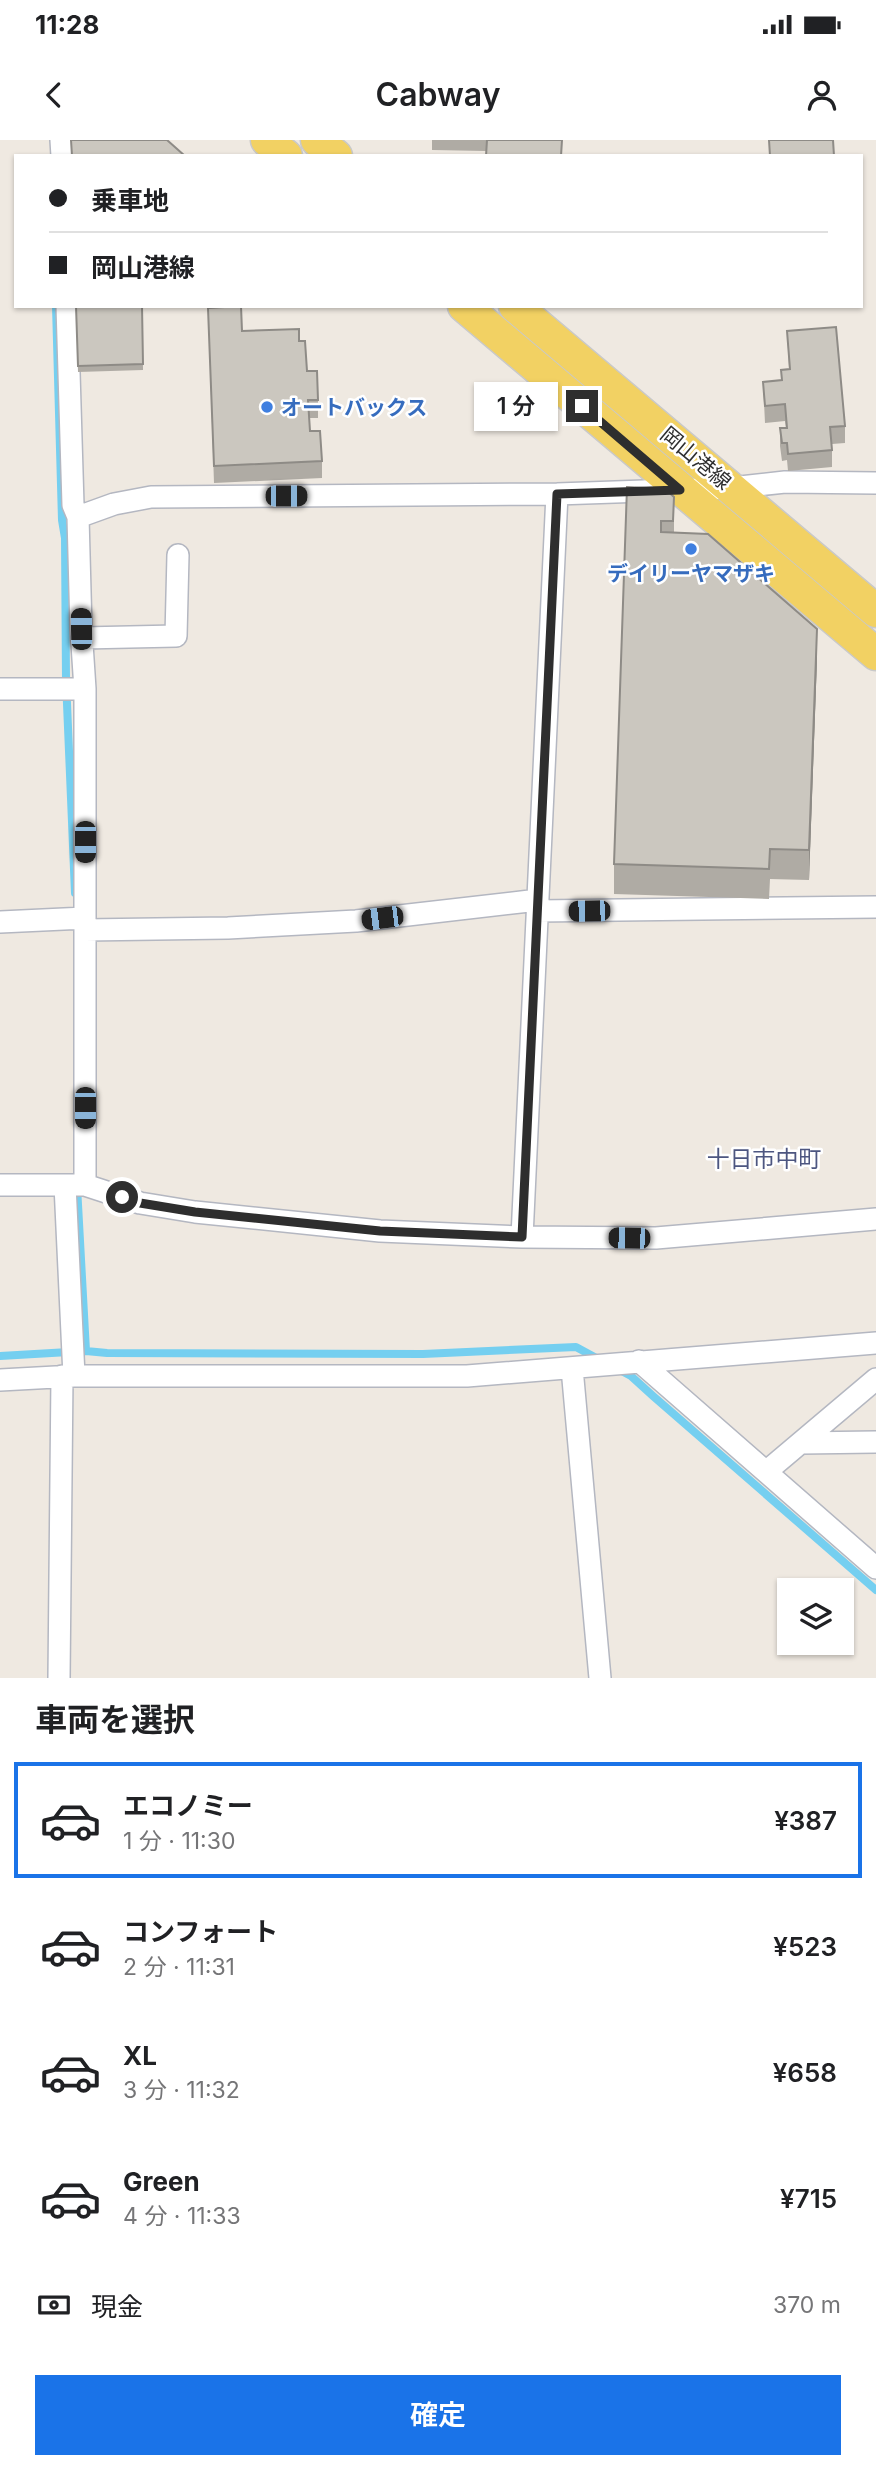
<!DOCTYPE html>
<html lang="ja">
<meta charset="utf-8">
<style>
body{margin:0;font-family:Inter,"Noto Sans JP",sans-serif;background:#f6f6f6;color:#202124;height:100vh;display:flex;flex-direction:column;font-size:26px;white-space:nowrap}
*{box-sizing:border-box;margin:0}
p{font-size:23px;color:#757577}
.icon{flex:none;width:38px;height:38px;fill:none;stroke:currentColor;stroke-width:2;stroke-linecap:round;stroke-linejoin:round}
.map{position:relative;height:1538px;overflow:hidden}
.sheet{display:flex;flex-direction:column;background:#fff;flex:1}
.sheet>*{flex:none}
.banner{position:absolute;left:14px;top:14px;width:849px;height:154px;border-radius:0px;box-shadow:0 2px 5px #0004;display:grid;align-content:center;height:154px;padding:0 35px;background:#fff}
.fabs{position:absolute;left:777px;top:1438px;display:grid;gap:14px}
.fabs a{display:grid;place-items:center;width:77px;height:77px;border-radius:0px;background:#fff;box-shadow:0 2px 5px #0004;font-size:35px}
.end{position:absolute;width:32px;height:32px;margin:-16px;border:9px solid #2e2e2e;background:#fff;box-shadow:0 0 0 4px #fff}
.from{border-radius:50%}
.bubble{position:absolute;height:49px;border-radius:0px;background:#fff;box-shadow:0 2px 5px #0004;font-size:23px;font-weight:600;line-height:49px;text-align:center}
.car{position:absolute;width:21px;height:42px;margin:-21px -10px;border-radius:9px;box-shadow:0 0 5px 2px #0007;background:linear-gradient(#222 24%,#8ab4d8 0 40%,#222 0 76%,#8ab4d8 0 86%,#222 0)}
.banner b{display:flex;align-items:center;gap:24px;height:66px;font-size:26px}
.banner b+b{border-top:2px solid #e0e0e0}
.banner i{width:18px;height:18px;background:#202124}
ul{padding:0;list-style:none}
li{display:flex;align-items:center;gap:21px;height:116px;margin:0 14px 10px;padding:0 21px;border:4px solid transparent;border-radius:0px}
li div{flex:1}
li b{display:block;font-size:26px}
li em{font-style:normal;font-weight:600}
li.current{border-color:#1a73e8}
li>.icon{width:63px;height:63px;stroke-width:1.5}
h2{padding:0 35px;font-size:32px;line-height:84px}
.pay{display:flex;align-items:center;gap:18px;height:77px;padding:0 35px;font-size:26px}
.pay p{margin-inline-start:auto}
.cta{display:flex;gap:14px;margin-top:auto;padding:14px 35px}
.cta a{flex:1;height:80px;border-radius:0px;background:#1a73e8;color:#fff;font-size:28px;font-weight:600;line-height:80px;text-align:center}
.status{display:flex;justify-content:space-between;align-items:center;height:49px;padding:0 35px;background:#fff;direction:ltr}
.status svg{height:19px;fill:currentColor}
header{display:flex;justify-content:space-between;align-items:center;height:91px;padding:0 35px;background:#fff;font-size:32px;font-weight:600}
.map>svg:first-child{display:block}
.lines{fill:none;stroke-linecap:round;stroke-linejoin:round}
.stream{stroke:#75cff0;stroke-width:8}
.street-casing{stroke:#b4b7c1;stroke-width:24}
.primary-casing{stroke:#c9c9c9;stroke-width:35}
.street{stroke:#fff;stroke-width:21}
.primary{stroke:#f2d163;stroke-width:32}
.wall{fill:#afaba4}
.shaded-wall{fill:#8e8b86}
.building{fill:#cbc7bf;stroke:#8e8b86;stroke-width:2}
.route{stroke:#2e2e2e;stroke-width:9}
.shop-dot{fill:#3f7fe0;stroke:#fff;stroke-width:2.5}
.labels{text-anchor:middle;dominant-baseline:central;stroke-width:5;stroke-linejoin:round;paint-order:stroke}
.shop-label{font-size:21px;font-weight:bold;fill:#366cbe;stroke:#fff;text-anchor:start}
.street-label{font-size:21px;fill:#2e2e2e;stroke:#fff}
.neighbourhood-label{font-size:23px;fill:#4d5680;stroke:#fff}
</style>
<div class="status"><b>11:28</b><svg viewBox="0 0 49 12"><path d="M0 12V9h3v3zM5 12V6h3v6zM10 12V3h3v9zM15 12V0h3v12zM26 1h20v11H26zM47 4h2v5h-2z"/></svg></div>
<header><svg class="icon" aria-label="back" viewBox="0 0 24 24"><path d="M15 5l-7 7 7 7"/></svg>Cabway<svg class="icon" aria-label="person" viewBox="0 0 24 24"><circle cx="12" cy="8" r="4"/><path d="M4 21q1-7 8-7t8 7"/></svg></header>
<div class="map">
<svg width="876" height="1538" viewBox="0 0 876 1538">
<rect width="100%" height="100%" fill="#efe9e1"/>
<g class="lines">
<path class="stream" d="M56 166 62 380 65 398 66 540 75 753
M77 1046 86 1211
M0 1216 86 1211 107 1213 423 1214 576 1207 600 1220
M618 1229 631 1236 653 1256 876 1450"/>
<defs>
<path id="street" d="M61 0 62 16
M67 166 73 365 78 377 81 489 85 549V1045
M78 377 114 364 151 357 557 354 731 348 785 342 876 343
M83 498 176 496 178 415
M0 549H85
M537 771 876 767
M0 782 85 778
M85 790 228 788 356 781 538 760
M0 1045H65L74 1236
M65 1045H85L140 1063 195 1072 380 1091 522 1097 656 1098 876 1079
M522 1097 557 354
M639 1221 876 1428
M572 1228 600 1538
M0 1240 74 1236H467L876 1203
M801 1303 876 1302
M767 1331 876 1239
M59 1538 62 1236"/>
<path id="primary" d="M267 0 286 16
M317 0 336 16
M464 166 876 514
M515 166 876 471"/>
</defs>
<use href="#street" class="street-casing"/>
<use href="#primary" class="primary-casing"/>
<use href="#street" class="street"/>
<use href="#primary" class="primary"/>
</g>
<path class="wall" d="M432 0H562L486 11 432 10Z
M76 166H142L143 230 78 232Z
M208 168 242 191 299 201 307 231 318 260V278H309L310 291 322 321V338L214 343Z
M787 191 845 286V303L832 304V327L788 331 787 320 782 321 780 306V288H786L785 281 765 283 763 242 781 240V230L789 229Z
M665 349 674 357V393L817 519 809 740 770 739 769 759 614 754V724Z"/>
<path class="shaded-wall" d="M817 489V519L809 740V710Z"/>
<path class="building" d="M71 0H167L185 16H72Z
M487 0H562L561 16H486Z
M769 0H833L834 16H770Z
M76 166H142L143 224 78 226Z
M241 166 242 191 299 189V201H305L307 231H317L318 260H308L310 291H320L322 321 214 326 208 168Z
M836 187 845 286 830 287 832 310 788 314 787 303H782L780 288H787L785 264 765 266 763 242 782 240 781 230 790 229 787 191Z
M627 347 665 349 674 357 673 381H661V392L708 394 817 489 809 710 770 709 769 729 614 724Z"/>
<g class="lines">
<path class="route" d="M122 1057 140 1063 195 1072 380 1091 522 1097 557 354 680 350 582 266"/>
</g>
<g class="shop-dot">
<circle cx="267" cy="267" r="7"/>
<circle cx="691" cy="409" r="7"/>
</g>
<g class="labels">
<g class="shop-label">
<text x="281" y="267">オートバックス</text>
<text x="691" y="433" text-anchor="middle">デイリーヤマザキ</text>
</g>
<g class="street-label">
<text transform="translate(696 318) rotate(40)">岡山港線</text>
</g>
<g class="neighbourhood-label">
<text x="764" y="1019">十日市中町</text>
</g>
</g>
</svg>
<div class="fabs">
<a><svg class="icon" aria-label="layers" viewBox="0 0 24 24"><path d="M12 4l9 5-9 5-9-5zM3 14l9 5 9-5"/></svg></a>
</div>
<i class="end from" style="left:122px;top:1057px"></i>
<i class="end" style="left:582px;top:266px"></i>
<div class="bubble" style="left:474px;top:242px;width:84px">1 分</div>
<i class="car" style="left:286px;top:356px;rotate:90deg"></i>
<i class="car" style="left:81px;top:489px;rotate:359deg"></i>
<i class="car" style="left:85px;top:702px;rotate:180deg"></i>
<i class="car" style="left:589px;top:771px;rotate:269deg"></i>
<i class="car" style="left:382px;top:778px;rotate:263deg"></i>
<i class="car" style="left:85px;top:968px;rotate:180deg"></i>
<i class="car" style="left:629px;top:1098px;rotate:271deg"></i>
<div class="banner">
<b><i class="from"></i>乗車地</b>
<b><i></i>岡山港線</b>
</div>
</div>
<section class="sheet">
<h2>車両を選択</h2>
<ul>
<li class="current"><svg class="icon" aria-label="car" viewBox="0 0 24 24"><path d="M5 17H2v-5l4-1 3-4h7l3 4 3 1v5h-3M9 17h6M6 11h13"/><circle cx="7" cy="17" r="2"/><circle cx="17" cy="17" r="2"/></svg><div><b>エコノミー</b><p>1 分 · 11:30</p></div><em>¥387</em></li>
<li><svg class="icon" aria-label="car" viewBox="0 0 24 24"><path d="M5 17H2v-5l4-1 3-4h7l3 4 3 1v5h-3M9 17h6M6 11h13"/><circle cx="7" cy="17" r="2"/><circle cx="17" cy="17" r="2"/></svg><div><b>コンフォート</b><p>2 分 · 11:31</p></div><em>¥523</em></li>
<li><svg class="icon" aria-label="car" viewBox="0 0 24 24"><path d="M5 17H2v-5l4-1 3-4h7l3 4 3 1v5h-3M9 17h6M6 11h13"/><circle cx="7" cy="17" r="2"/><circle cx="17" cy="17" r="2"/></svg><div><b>XL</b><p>3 分 · 11:32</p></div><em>¥658</em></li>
<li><svg class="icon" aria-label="car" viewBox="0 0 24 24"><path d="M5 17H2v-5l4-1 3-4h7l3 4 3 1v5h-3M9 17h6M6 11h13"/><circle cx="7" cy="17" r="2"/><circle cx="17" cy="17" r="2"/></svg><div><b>Green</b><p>4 分 · 11:33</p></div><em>¥715</em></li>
</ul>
<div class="pay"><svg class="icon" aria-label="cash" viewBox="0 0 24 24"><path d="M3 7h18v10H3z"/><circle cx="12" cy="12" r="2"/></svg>現金<p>370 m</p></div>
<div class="cta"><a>確定</a></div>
</section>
